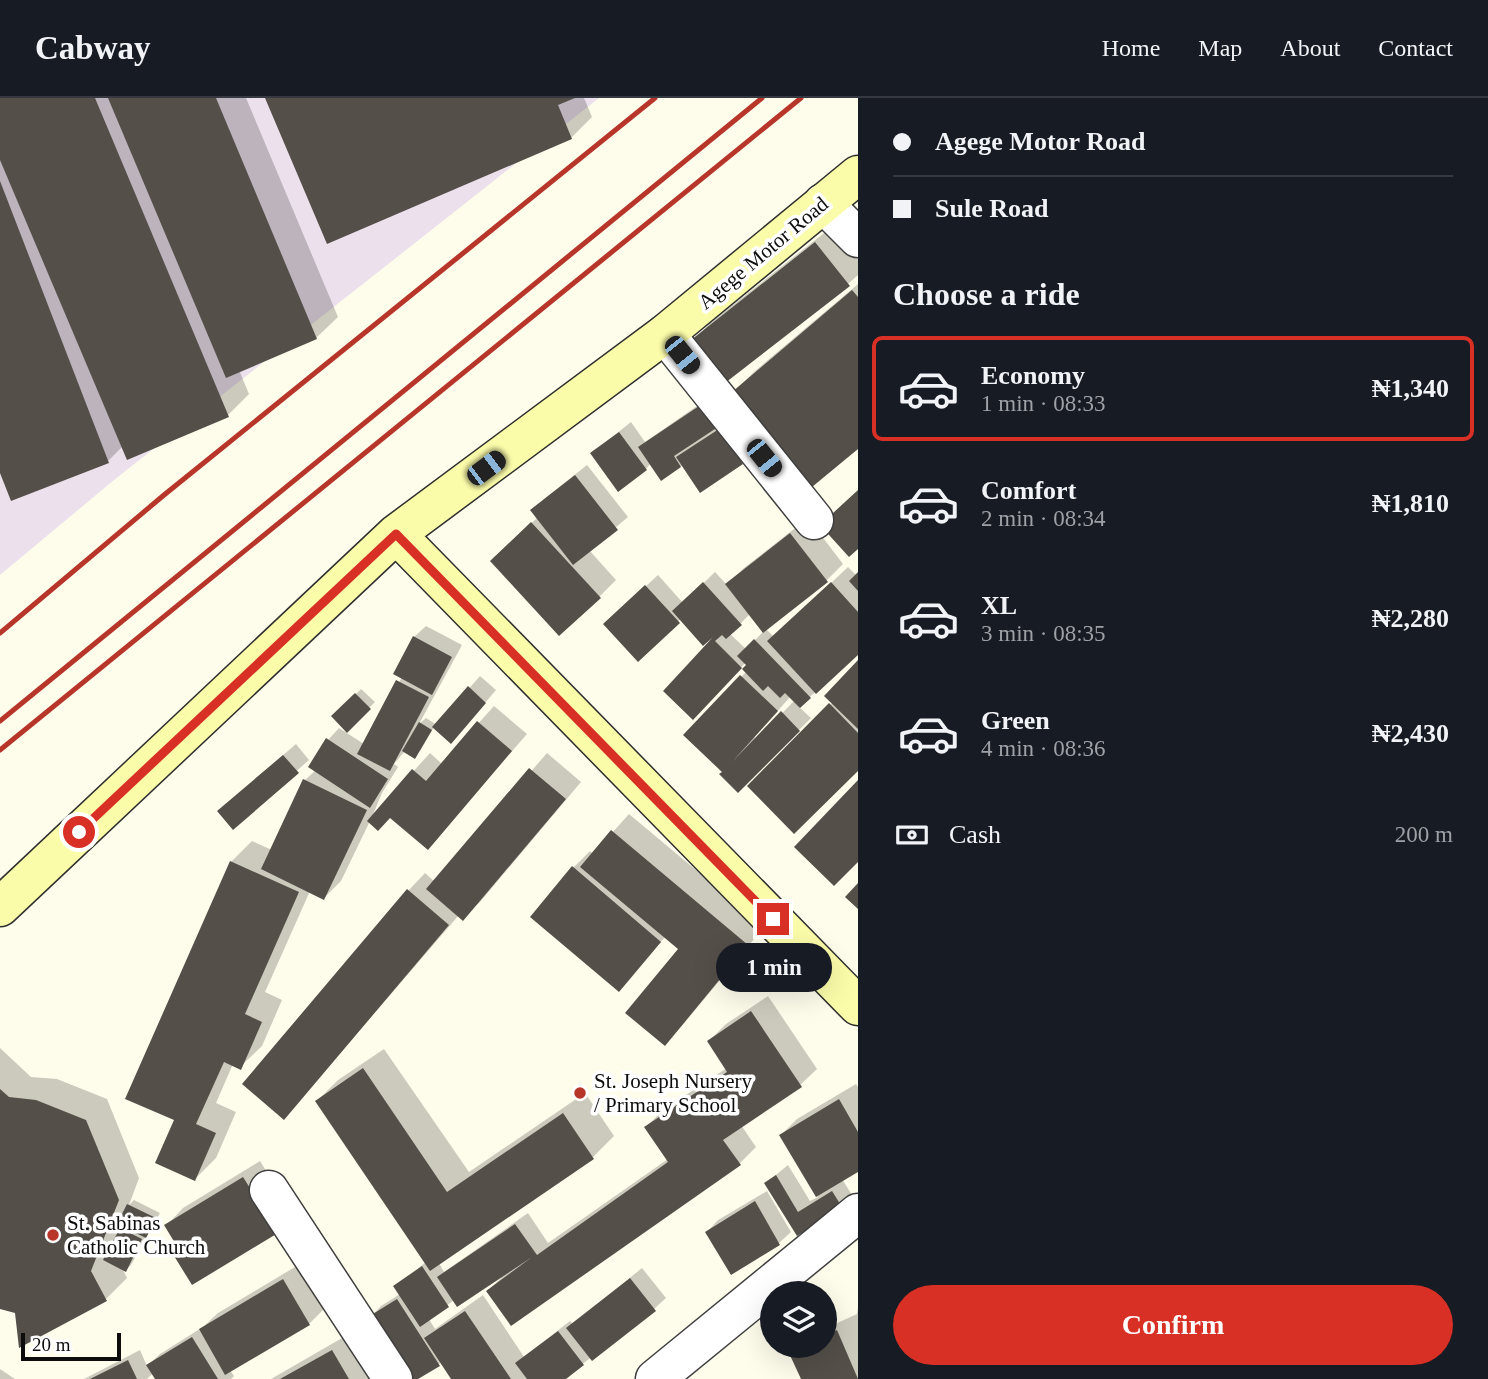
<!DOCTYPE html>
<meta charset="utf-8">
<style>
body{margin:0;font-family:"Times New Roman",serif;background:#20242c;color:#f1f3f6;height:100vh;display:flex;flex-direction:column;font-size:26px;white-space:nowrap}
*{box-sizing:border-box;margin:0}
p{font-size:23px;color:#9ea1a6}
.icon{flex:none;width:38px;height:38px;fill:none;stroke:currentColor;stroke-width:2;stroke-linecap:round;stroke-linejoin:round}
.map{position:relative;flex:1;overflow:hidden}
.details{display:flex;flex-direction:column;background:#171b24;width:630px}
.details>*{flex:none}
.banner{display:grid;align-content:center;height:154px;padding:0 35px;background:#171b24}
.buttons{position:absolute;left:760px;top:1183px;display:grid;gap:14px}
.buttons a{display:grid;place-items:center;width:77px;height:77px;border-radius:50%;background:#171b24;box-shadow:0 7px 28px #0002;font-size:35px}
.scale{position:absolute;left:21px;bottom:18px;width:100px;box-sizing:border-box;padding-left:7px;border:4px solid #0c0c0c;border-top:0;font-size:19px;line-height:24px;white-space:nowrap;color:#0c0c0c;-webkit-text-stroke:5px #fff;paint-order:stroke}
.end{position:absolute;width:32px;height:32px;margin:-16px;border:9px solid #d93025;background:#fff;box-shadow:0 0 0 4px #fff}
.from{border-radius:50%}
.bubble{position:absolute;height:49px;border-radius:24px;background:#171b24;box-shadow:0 7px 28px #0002;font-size:23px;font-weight:700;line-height:49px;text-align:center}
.car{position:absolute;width:21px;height:42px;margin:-21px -10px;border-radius:9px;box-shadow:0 0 5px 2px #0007;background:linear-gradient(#222 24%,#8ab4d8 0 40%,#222 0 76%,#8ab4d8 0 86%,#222 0)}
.banner b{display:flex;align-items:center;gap:24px;height:66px;font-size:26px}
.banner b+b{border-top:2px solid #363941}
.banner i{width:18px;height:18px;background:#f1f3f6}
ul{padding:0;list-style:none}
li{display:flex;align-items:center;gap:21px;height:105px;margin:0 14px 10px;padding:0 21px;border:4px solid transparent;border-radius:10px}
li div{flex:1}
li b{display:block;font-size:26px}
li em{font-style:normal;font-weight:700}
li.active{border-color:#d93025}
li>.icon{width:63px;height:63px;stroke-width:1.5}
h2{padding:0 35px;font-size:32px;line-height:84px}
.pay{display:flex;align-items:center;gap:18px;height:77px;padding:0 35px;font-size:26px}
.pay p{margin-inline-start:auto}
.cta{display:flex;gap:14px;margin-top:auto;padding:14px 35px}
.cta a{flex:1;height:80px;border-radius:42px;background:#d93025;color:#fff;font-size:28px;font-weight:700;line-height:80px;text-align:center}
header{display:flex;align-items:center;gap:42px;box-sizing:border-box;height:98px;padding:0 35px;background:#171b24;border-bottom:2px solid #363941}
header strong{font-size:33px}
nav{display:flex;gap:38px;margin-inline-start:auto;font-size:24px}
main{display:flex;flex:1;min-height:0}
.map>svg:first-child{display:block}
.industrial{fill:#ebe0eb}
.shadow{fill:#0003;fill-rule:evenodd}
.building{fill:#544f49}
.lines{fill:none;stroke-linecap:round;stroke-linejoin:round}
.street-casing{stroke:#3f3f3f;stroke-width:41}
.secondary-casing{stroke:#2e2e2e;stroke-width:41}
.street{stroke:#fff;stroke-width:38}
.secondary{stroke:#fbfca9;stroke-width:38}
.rail{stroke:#b83529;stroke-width:5}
.route{stroke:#d93025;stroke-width:9}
.poi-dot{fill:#b83529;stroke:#fff;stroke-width:2.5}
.labels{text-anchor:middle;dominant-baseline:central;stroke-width:7;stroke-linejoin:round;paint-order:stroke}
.street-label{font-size:21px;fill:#0c0c0c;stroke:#fff}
.poi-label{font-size:21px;fill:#0c0c0c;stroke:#fff;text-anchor:start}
</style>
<header>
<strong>Cabway</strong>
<nav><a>Home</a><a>Map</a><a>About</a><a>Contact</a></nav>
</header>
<main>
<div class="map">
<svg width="858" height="1281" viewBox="0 0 858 1281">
<rect width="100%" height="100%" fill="#fefdec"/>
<path class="industrial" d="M0 0H599L114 382 0 477Z"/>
<path class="shadow" d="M0 0H246L338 219 316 240 239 272 249 296 228 317 123 348 108 363 0 370Z
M267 0H584L592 19 571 40Z
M833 128 858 161V177L848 186 694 242 710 225Z
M858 186V348L812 387 734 294 755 273Z
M717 294 753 354 741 365 680 368 651 365 646 371 592 355 631 324 645 344Z
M587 367 628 419 589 452 616 482 599 499 509 446 538 419 544 401Z
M808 420 843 466 827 482 766 531 774 539 848 469 857 478 858 476V554L799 609 811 620 738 693 724 674 686 637 746 574V564L705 608 714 540 703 546 681 521 638 561 617 515 658 477 683 505 715 474 727 487 744 470ZM750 516 764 533 746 551 730 536ZM791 598 795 602 757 641 754 639Z
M426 528 462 547 419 626 426 620 437 627 480 578 496 592 462 632 434 629 420 653H405L394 666 398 669 382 695 372 719 430 655 442 666 494 608 527 636 428 749 391 718 370 723 341 783 324 800 310 793 265 894 282 902 262 948 240 969 233 966 216 1005 236 1014 216 1060 195 1081 176 1022 231 764 252 743 272 752 305 682 316 672 328 642 339 630 364 646 402 579 414 539Z
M858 564V671L794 734 749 688 833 604 826 598Z
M361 591 375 604 347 632 334 618Z
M296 646 309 662 233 729 231 702Z
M547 655 581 684 480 804 463 820 459 817 284 1020 244 986 409 792 425 775 435 784Z
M629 716 764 829 681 929 665 946 680 850 666 838 619 891 573 770 590 753 593 756Z
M768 898 817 971 800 987 741 1027 756 1049 739 1066 488 1193 501 1180 500 1179 454 1202 429 1221 435 1231 483 1197 524 1259 570 1223 573 1226 642 1170 666 1200 654 1211 563 1281H453L442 1264 415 1281 370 1220 381 1208 400 1196 395 1189 426 1164 317 1003 338 982 384 951 469 1074 585 995 614 1038 593 1059 439 1165 444 1174 528 1115 548 1145 668 1061 646 1029 663 1012 727 970 709 943 726 926Z
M0 950 31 979 57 981 107 1001 139 1080 129 1107 134 1102 160 1115 131 1167 126 1172 122 1170 127 1180 106 1201 17 1214 0 1209Z
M856 986 858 989V1072L842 1081 852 1097 841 1108 797 1135 766 1085 788 1067 810 1103 818 1099 781 1037 797 1021Z
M260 1063 293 1117 174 1154 179 1148 167 1127 183 1110Z
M767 1093 791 1134 779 1145 731 1174 707 1134 718 1122Z
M300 1166 326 1209 309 1226 230 1272 234 1278 231 1281H157L153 1275 147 1281H84L140 1252 147 1268 160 1256 203 1229 218 1215Z
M858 1210V1281H803L791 1256 799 1248H824V1231L857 1216Z
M349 1236 374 1281H271Z
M0 1271 15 1281H0Z"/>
<path class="building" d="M0 0H95L229 319 127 362 0 62Z
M108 0H216L317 241 226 280Z
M265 0H575L558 7 572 41 327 146Z
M0 83 109 365 11 403 0 375Z
M815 144 850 188 725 285 691 242Z
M852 192 858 199V351L812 389 732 294Z
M705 304 721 327 674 358 681 369 661 383 638 349Z
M719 331 743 366 700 395 676 359Z
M619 334 647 372 618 394 590 355Z
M575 377 618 432 573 467 530 412Z
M858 392V451L849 459 820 427Z
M531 424 601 500 559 538 490 463Z
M790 435 828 484 763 535 725 486Z
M858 474V493L849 483Z
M703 484 742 527 726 541 722 537 715 543 742 570 693 622 663 593 713 539 703 548 672 513Z
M831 484 858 514V557L816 596 767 543Z
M645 487 680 525 638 564 603 526Z
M413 538 452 559 432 597 393 576Z
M754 541 811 600 800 610 785 595 780 600 768 588 763 593 742 571 746 567 737 558Z
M858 562V631L824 598Z
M740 577 778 613 732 664 781 613 800 633 738 695 719 676 722 674 683 637Z
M396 582 429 599 390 673 357 656Z
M468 588 486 605 451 646 432 629Z
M355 595 371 611 347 635 331 618Z
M829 605 858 635V673L794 736 747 688Z
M477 623 512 653 428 752 390 720 378 733 367 723 412 671 426 683Z
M419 624 432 632 415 661 402 653Z
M326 640 388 681 370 710 308 669Z
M283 657 299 675 233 732 217 713Z
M529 670 566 701 463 823 426 791Z
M303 681 367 712 324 802 261 771Z
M858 682V764L834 788 794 749Z
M611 732 748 847 665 948 625 915 678 851 580 769Z
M230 763 299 794 245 916 262 924 241 972 224 964 196 1026 216 1035 195 1083 155 1065 174 1022 125 1001Z
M572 768 661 844 619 894 530 819Z
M858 785V811L845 799Z
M407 791 449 827 284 1022 242 986Z
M751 913 802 989 723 1042 741 1067 511 1228 486 1193 532 1159 457 1209 437 1179 515 1126 537 1157 668 1064 644 1029 727 974 707 943Z
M363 970 447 1094 563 1015 594 1061 430 1173 315 1003Z
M0 991 9 999 36 1002 86 1022 119 1102 91 1173 107 1203 19 1250 15 1215 0 1211Z
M839 1001 858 1034V1074L816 1099 779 1037Z
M776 1077 798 1114 832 1093 842 1109 797 1138 764 1085Z
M243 1079 278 1135 192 1187 171 1153 178 1150 164 1127Z
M755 1103 780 1147 731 1177 705 1134Z
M127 1106 156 1120 146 1140 117 1126Z
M120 1130 142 1141 126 1174 103 1162Z
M422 1168 449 1209 420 1229 393 1188Z
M630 1180 656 1213 592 1263 566 1230Z
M283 1181 310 1227 225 1277 199 1231Z
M397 1201 440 1268 418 1281H407L368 1219Z
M465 1213 511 1281H451L424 1240Z
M837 1232 858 1281H801L789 1255 805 1248H824V1238Z
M558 1233 584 1267 566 1281H527L515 1265Z
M192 1239 218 1281H155L146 1267Z
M332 1252 349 1281H280Z
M128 1262 137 1281H90Z"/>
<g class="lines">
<defs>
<path id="street" d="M823 105 858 140
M665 236 814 422
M269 1092 393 1281
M655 1281 858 1115"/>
<path id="secondary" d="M396 436 858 908
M0 809 396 436 665 236 858 77"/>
</defs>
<use href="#street" class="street-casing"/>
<use href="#secondary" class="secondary-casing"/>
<use href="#street" class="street"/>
<use href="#secondary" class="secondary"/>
<path class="rail" d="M0 535 164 397 655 0
M0 623 762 0
M0 652 801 0"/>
</g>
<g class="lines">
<path class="route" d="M79 734 396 436 773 821"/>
</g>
<g class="poi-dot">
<circle cx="580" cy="995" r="7"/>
<circle cx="53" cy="1137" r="7"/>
</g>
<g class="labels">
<g class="street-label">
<text transform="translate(763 155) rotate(-40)">Agege Motor Road</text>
</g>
<g class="poi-label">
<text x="594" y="983">St. Joseph Nursery<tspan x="594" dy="24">/ Primary School</tspan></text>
<text x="67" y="1125">St. Sabinas<tspan x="67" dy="24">Catholic Church</tspan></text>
</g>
</g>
</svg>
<div class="buttons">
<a><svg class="icon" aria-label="layers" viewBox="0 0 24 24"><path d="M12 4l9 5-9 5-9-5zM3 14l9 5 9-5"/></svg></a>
</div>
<div class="scale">20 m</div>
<i class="end from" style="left:79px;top:734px"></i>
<i class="end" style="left:773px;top:821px"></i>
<div class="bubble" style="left:716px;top:845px;width:116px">1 min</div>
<i class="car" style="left:682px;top:257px;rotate:141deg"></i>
<i class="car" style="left:764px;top:360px;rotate:141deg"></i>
<i class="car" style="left:486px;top:370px;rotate:53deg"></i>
</div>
<section class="details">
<div class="banner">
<b><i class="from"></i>Agege Motor Road</b>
<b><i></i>Sule Road</b>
</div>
<h2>Choose a ride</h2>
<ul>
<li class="active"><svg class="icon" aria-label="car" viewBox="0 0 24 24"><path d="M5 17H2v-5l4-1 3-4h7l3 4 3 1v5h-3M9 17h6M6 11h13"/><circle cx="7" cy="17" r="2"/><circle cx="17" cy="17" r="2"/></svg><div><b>Economy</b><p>1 min · 08:33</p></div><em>₦1,340</em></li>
<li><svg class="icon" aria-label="car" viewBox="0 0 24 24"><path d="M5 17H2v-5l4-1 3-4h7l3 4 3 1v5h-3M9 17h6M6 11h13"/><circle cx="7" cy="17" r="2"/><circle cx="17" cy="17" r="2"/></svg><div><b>Comfort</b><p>2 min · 08:34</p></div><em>₦1,810</em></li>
<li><svg class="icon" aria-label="car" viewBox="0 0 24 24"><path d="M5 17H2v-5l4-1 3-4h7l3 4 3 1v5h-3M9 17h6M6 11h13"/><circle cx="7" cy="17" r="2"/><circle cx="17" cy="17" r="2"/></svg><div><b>XL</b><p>3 min · 08:35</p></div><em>₦2,280</em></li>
<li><svg class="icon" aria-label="car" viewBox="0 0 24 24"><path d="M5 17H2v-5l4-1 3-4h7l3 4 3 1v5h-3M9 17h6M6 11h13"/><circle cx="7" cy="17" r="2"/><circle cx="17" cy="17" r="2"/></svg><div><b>Green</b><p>4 min · 08:36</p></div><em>₦2,430</em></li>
</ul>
<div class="pay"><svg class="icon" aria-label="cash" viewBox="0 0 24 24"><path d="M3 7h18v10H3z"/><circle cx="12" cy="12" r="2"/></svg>Cash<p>200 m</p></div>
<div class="cta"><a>Confirm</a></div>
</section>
</main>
